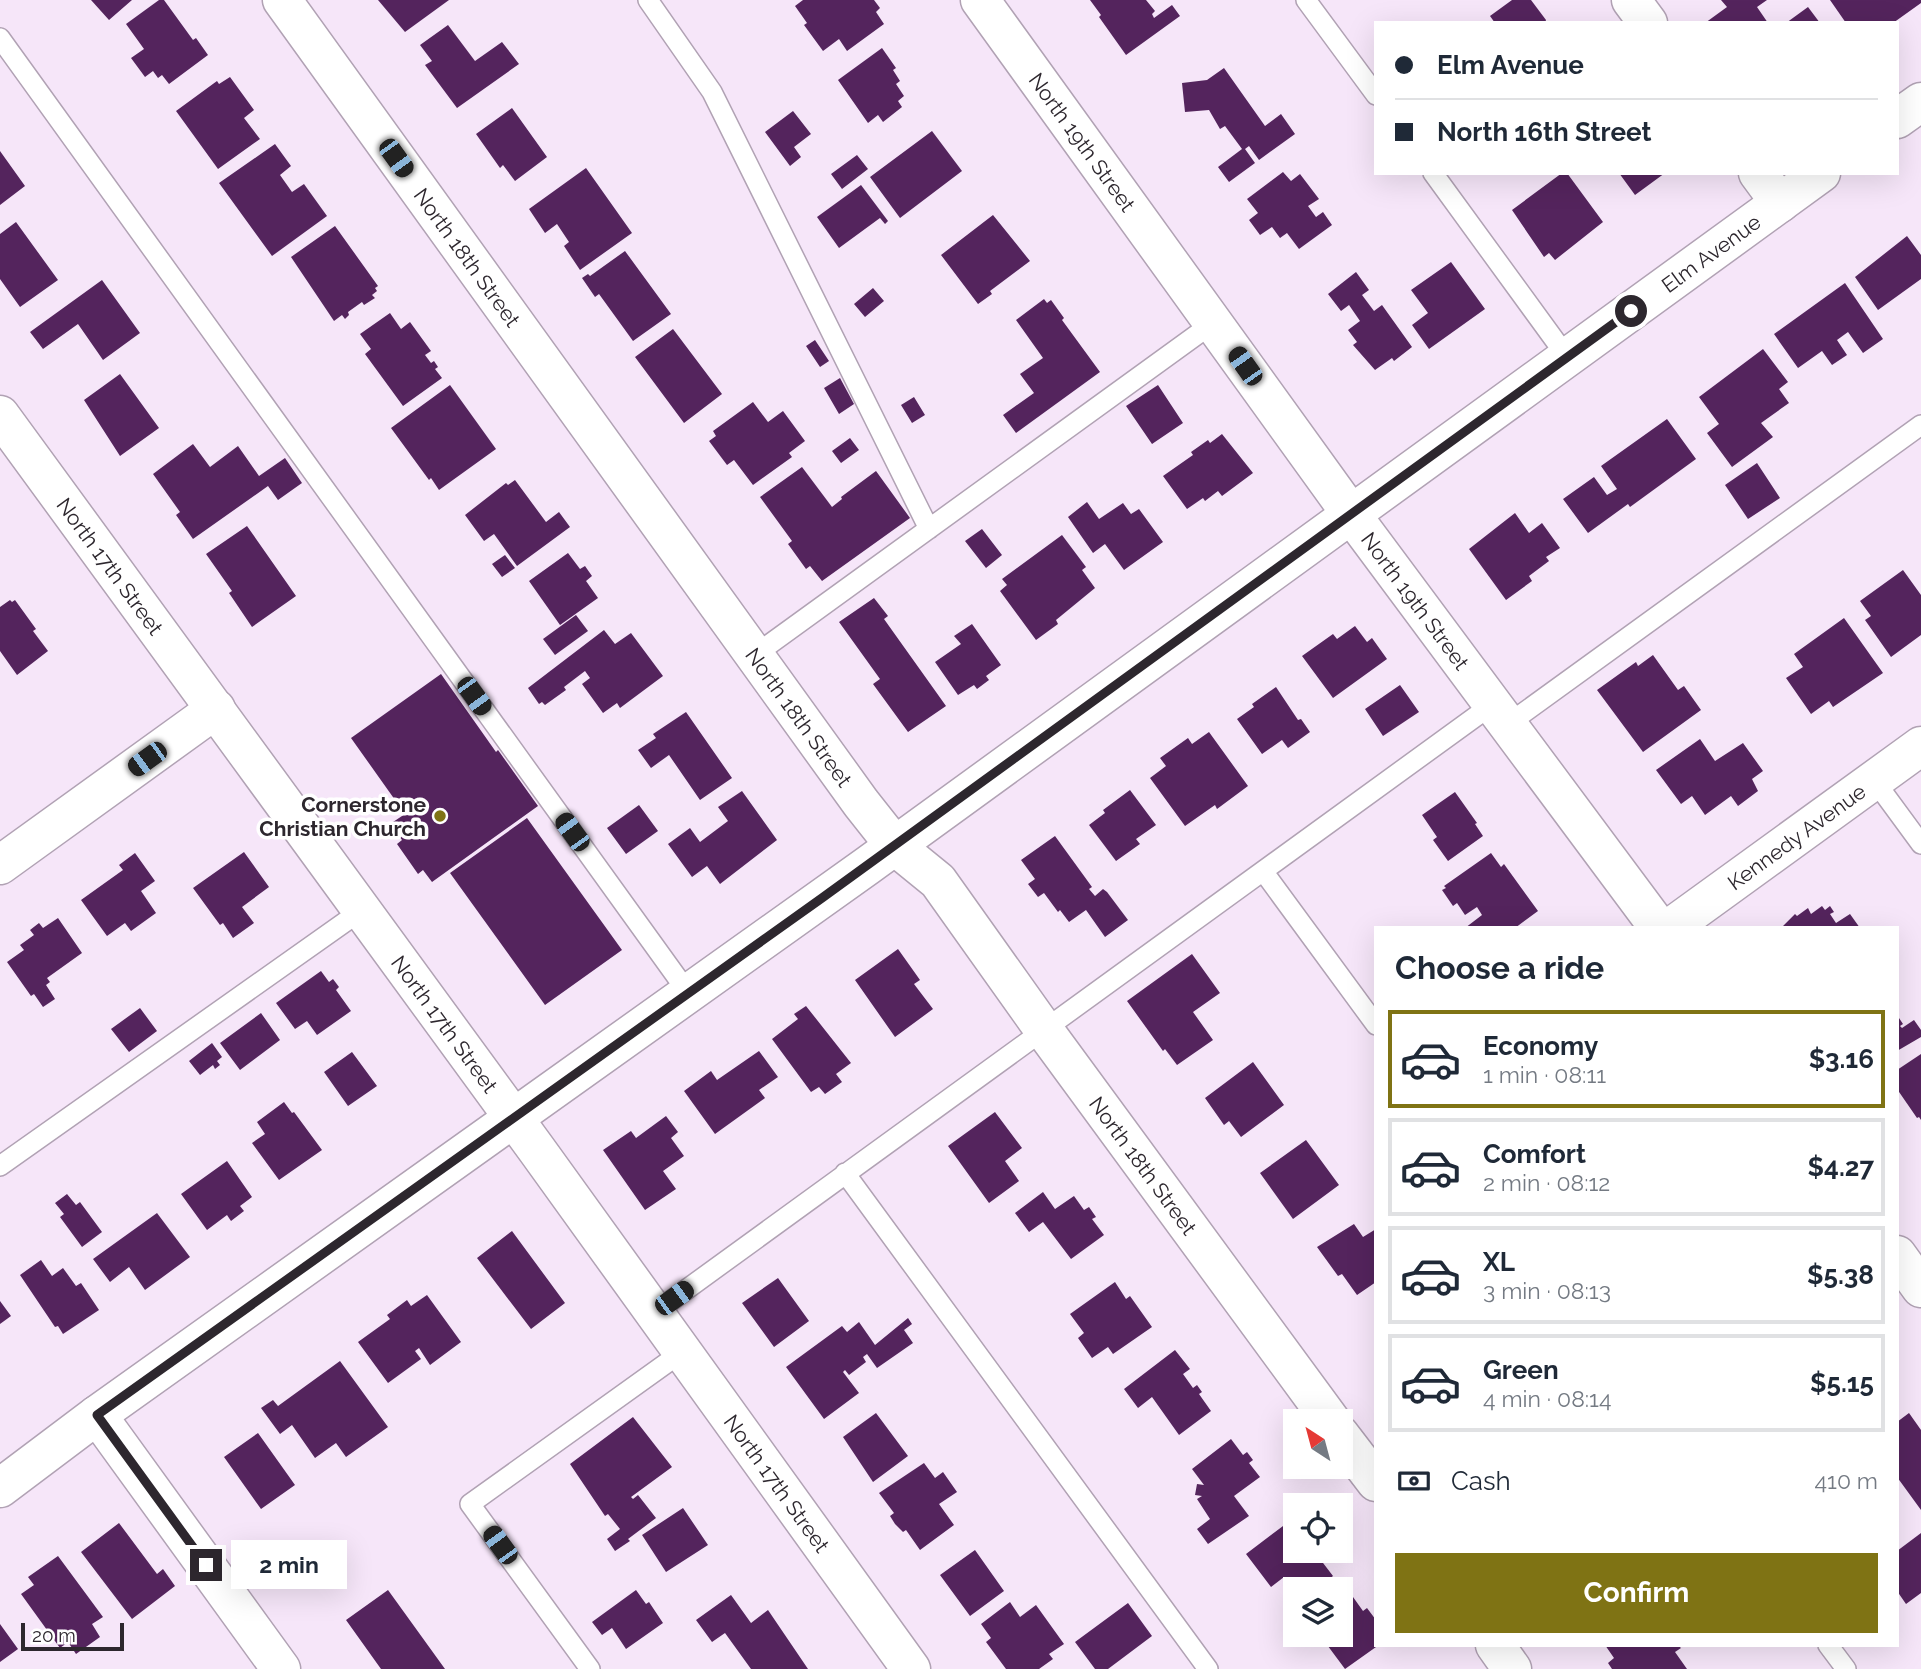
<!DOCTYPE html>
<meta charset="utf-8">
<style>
body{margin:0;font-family:Raleway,sans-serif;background:#f6f6f7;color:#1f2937;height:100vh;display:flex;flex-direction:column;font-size:26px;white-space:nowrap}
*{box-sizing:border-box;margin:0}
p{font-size:23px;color:#747a83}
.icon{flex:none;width:38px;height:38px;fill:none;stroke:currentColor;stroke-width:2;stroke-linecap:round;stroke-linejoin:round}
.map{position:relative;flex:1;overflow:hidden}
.drawer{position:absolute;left:1374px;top:926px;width:525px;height:721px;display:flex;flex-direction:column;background:#fff;border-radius:0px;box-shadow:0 7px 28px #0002}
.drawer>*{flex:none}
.guide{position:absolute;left:1374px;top:21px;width:525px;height:154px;border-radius:0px;box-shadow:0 7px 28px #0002;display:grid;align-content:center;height:154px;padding:0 21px;background:#fff}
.needle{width:46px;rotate:324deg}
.buttons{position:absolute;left:1283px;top:1409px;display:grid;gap:14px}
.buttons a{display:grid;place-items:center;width:70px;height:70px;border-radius:0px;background:#fff;box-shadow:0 7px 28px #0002;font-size:35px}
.scale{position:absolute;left:21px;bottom:18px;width:103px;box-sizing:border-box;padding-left:7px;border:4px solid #2d272e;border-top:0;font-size:19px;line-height:24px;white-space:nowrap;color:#2d272e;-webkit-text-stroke:5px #fff;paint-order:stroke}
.end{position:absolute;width:32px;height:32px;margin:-16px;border:9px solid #2d272e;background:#fff;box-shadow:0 0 0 4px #fff}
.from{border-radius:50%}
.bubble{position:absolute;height:49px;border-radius:0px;background:#fff;box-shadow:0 7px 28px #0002;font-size:23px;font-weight:700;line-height:49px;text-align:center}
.car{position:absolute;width:21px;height:42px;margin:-21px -10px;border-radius:9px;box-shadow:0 0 5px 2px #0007;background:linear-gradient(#222 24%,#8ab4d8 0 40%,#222 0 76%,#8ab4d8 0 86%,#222 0)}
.guide b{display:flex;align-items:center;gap:24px;height:66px;font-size:26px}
.guide b+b{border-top:2px solid #e0e1e3}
.guide i{width:18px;height:18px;background:#1f2937}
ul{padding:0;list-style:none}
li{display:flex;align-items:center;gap:21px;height:98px;margin:0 14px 10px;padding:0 7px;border:4px solid #e0e1e3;border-radius:0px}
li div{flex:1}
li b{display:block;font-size:26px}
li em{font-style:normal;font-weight:700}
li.active{border-color:#7f7314}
li>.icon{width:63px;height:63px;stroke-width:1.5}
h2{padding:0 21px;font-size:32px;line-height:84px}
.pay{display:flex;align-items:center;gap:18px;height:77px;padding:0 21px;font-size:26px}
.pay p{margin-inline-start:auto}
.cta{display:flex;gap:14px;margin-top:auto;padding:14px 21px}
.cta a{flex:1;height:80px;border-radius:0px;background:#7f7314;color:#fff;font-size:28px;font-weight:700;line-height:80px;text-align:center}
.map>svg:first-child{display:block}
.building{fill:#54245d}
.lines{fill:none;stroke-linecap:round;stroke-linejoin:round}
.lane-casing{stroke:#b1a2b4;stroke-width:22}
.street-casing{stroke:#b1a2b4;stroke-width:41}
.secondary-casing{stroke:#b1a2b4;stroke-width:41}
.lane{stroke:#fff;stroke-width:19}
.street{stroke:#fff;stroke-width:38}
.secondary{stroke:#fff;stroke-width:38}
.route{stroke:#2d272e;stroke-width:9}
.poi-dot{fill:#7f7314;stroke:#fff;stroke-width:2.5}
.labels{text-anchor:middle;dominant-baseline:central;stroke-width:7;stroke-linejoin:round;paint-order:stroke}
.street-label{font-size:21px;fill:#2d272e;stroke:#fff}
.poi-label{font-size:21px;font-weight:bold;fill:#2d272e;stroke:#fff;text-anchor:end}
</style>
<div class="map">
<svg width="1921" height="1669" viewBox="0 0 1921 1669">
<rect width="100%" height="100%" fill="#f6e6f9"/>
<path class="building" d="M91 0H132L109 20Z
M159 0H164L193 40 196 38 208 55 169 84 162 75 158 78 153 71 145 77 131 58 144 49 126 24Z
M378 0H449L405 32Z
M803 0H874L880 8 876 12 884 24 847 51 839 39 823 51 804 25 807 23 795 6Z
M1090 0H1146L1155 11 1152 14 1154 18 1172 5 1180 16 1126 55 1099 17 1101 15Z
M1512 0H1531L1546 20 1545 23H1495L1490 16Z
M1721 0H1767L1757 7 1768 23H1738L1737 21 1734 23H1705L1727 7Z
M1830 0H1921V3L1893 23H1846Z
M1808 7 1820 23H1786Z
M448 25 475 61 502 42 519 64 457 108 425 65 432 61 420 45Z
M882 48 896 68 893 70 900 81 896 84 904 96 898 101 902 107 883 122 878 115 868 123 838 80Z
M1224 68 1265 126 1281 114 1295 134 1259 160 1249 146 1245 149 1255 163 1229 182 1218 167 1242 149 1225 126 1220 129 1209 110 1185 112 1182 83 1207 80Z
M230 77 254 110 244 118 260 139 218 169 176 111 217 81 219 84Z
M512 108 547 157 515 181 503 165 500 168 476 134Z
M793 111 811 134 794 147 801 157 790 166 765 132Z
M932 131 962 171 900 218 870 177Z
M275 144 291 166 280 175 292 192 304 184 327 216 272 256 219 183Z
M0 151 25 186 0 205Z
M857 155 868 169 842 189 831 174Z
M586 168 632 233 580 270 564 246 569 242 557 224 545 233 529 209Z
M1283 172 1291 181 1300 174 1319 199 1308 206 1316 217 1323 212 1332 225 1299 249 1287 233 1280 238 1272 227 1260 235 1249 220 1258 213 1247 199Z
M1562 173H1567L1603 222 1555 260 1549 253 1544 257 1512 210Z
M1619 173H1665L1635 195Z
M861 185 888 221 885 224 880 218 839 248 817 217Z
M993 215 1030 261 990 291 992 294 978 304 941 255Z
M16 222 58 280 20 307 0 279V234Z
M335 226 378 286 375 288 377 291 372 295 375 298 364 305 362 302 348 312 349 315 345 319 342 315 334 321 291 257Z
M1907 236 1921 255V279L1878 310 1855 277Z
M625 251 671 314 633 341 599 294 595 297 582 278 588 274 590 276Z
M1451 262 1485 309 1429 349 1412 325 1428 313 1411 290Z
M1356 272 1369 290 1362 295 1374 311 1382 305 1412 347 1394 361 1392 358 1375 370 1353 345 1357 342 1348 330 1360 321 1349 305 1341 311 1328 294Z
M102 280 140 333 103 360 78 324 43 349 30 332Z
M1845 283 1883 339 1863 353 1848 332 1837 340 1847 355 1832 365 1822 351 1798 368 1774 334Z
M873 288 884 301 865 317 854 304Z
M1044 299 1047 303 1051 300 1064 318 1062 320 1100 372 1016 433 1003 415 1034 393 1020 374 1043 358 1016 320Z
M390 313 401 329 410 322 431 351 425 355 431 363 434 361 438 367 435 369 442 378 403 406 365 354 371 349 360 334Z
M673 329 722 394 684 423 635 357Z
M815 340 829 361 820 367 806 346Z
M1763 349 1788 382 1779 389 1789 403 1761 423 1773 437 1732 467 1707 433 1719 424 1699 397Z
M120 374 159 428 120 456 84 400Z
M840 378 854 404 839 414 824 388Z
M450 385 496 449 439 490 431 478 429 480 391 428Z
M1158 385 1183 423 1152 444 1126 406Z
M914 397 925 415 912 423 901 405Z
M753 402 768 422 783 411 805 441 789 453 792 457 753 485 734 460 727 465 709 441 716 436 713 431Z
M1667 419 1696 459 1630 507 1628 504 1588 533 1563 499 1594 477 1607 495 1617 489 1601 466Z
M1222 434 1253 473 1222 496 1218 491 1205 501 1203 498 1187 509 1163 476 1193 455 1191 452 1208 440 1210 443Z
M850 438 859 450 841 463 832 451Z
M193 444 210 467 238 446 259 476 285 458 302 483 278 500 268 486 193 539 176 515 180 512 153 474Z
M1757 463 1780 498 1748 519 1725 485Z
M802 467 832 507 842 499 841 497 876 471 910 518 822 581 810 566 806 569 788 544 792 541 760 497Z
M515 480 546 522 559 512 570 527 517 566 494 534 484 541 465 515 506 483 508 485Z
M1087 502 1099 519 1123 503 1131 514 1139 509 1163 542 1124 570 1105 544 1093 553 1068 517Z
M1515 513 1529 533 1542 523 1560 548 1546 557 1549 561 1529 576 1532 581 1506 600 1469 549Z
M247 526 296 596 252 627 229 593 232 591 206 554Z
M982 529 1002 555 986 568 965 541Z
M1062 535 1086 567 1082 570 1095 588 1056 620 1058 624 1036 640 1000 591 1007 585 1002 579Z
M568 553 580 569 585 566 592 576 586 581 598 598 560 625 529 581Z
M505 555 515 568 502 577 492 564Z
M1903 570 1921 595V635L1891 657 1865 620 1871 616 1860 601Z
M874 598 888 616 884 619 946 706 908 732 873 684 880 679 839 622Z
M10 600 12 602 15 600 36 629 33 631 48 651 17 675 0 651V607Z
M576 615 588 631 555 655 543 639Z
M1844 618 1883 673 1833 707 1829 701 1811 714 1786 678 1803 667 1794 654Z
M972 624 1001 665 986 676 989 680 977 689 974 685 958 695 935 662 961 644 954 636Z
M1355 626 1367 642 1372 638 1387 659 1333 698 1302 656 1333 634 1337 639Z
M604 630 615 644 631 633 663 676 620 708 617 703 603 713 582 684 590 678 585 671 564 687 566 690 545 705 542 702 539 704 528 688Z
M1653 655 1678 690 1684 686 1701 710 1643 752 1597 690 1636 662 1638 666Z
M441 674 496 752 498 750 538 806 432 882 423 870 418 874 397 844 402 840 390 824 405 814 351 738Z
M1400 685 1419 712 1383 736 1365 709Z
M1276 687 1298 720 1301 719 1310 732 1288 748 1282 740 1262 754 1237 719 1254 707 1252 704Z
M686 712 732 778 700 800 669 755 651 768 638 750 656 738 653 734Z
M1209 732 1248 786 1217 809 1215 805 1185 826 1150 778 1166 766 1160 758 1188 738 1192 744Z
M1700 739 1715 761 1743 743 1763 771 1752 779 1758 791 1738 806 1731 796 1705 815 1692 796 1681 804 1656 770Z
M1130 790 1156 825 1136 839 1140 844 1116 861 1089 825 1105 813 1103 810Z
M742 791 777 840 720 884 707 866 692 877 668 844 690 828 700 842 728 821 718 807Z
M1455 792 1477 823 1475 824 1483 836 1448 861 1433 840 1437 837 1422 815Z
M639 805 658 831 626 854 607 828Z
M527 818 622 950 545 1005 450 873Z
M1055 836 1092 887 1089 889 1095 896 1103 889 1107 892 1128 920 1105 937 1086 910 1069 922 1060 910 1058 912 1044 893 1038 897 1028 884 1035 879 1021 860Z
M244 852 269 887 242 907 254 923 233 938 223 923 220 925 193 888Z
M135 853 155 881 141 891 156 913 131 931 125 923 107 936 81 900 123 870 119 865Z
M1491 853 1501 867 1504 864 1538 911 1515 928H1465L1482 915 1477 907 1465 915 1457 903 1453 906 1442 890 1446 888 1444 886Z
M1822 906 1825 910 1830 906 1834 912 1830 914 1836 923 1850 914 1860 928H1781L1795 914 1797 916 1808 908 1811 914Z
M58 918 82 953 47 978 50 982 46 985 55 999 43 1007 34 994 31 996 7 962 24 950 20 945 34 935 30 930 39 923 43 928Z
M898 949 920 980 914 984 933 1009 895 1037 855 980Z
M1192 954 1220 993 1193 1012 1213 1040 1177 1065 1165 1049 1163 1051 1127 1001Z
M321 971 329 982 333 979 339 987 336 990 351 1011 317 1035 307 1021 295 1029 276 1003Z
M806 1006 851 1063 836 1074 842 1082 825 1094 819 1087 811 1092 772 1039 798 1019 794 1014Z
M140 1008 157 1031 129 1052 111 1029Z
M261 1013 280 1040 240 1070 220 1043Z
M1897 1015 1903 1024 1900 1026 1902 1028 1914 1020 1921 1030V1037L1897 1051Z
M212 1043 222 1057 217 1061 220 1065 215 1069 213 1065 200 1075 189 1061Z
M759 1051 778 1077 759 1090 765 1098 715 1134 684 1091 711 1071 717 1080Z
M352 1052 377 1086 348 1106 324 1072Z
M1921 1054V1120L1919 1117 1917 1118 1897 1089V1070Z
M1253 1062 1284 1105 1241 1137 1229 1121 1224 1125 1205 1098Z
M284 1102 292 1113 294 1112 322 1150 279 1180 252 1143 265 1134 257 1122Z
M995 1112 1022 1148 1005 1161 1019 1181 989 1203 948 1146Z
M666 1116 678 1132 671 1138 684 1156 663 1171 676 1189 645 1210 603 1150 631 1131 636 1138Z
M1306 1140 1339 1185 1293 1219 1260 1173Z
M227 1161 252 1197 240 1206 244 1211 231 1221 227 1215 207 1230 181 1194Z
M1043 1192 1055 1209 1074 1196 1084 1210 1089 1207 1096 1217 1092 1219 1104 1235 1071 1259 1043 1222 1029 1232 1015 1213Z
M67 1194 76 1205 80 1202 102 1232 82 1247 60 1217 64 1214 55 1203Z
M157 1213 190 1257 145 1290 129 1267 110 1282 93 1259Z
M1354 1224 1363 1237 1376 1229V1282L1357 1295 1342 1274 1338 1276 1317 1247Z
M512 1231 565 1303 531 1329 477 1258Z
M41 1260 52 1276 63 1268 76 1286 81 1283 99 1310 63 1334 58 1326 55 1327 20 1275Z
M778 1278 809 1321 774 1347 742 1303Z
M1115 1282 1126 1299 1130 1296 1152 1327 1113 1354 1108 1347 1092 1358 1078 1338 1084 1333 1070 1314Z
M427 1295 461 1342 430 1365 419 1348 415 1351 421 1359 388 1383 358 1342 390 1319 387 1315 407 1300 411 1306Z
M0 1301 11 1316 0 1324Z
M908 1318 912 1324 904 1330 913 1343 877 1368 867 1354 863 1357 866 1362 849 1375 845 1370 843 1372 859 1393 824 1419 786 1367 842 1326 847 1332 859 1322 875 1345Z
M1175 1350 1190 1369 1183 1374 1193 1388 1197 1385 1202 1392 1199 1394 1211 1411 1179 1435 1152 1397 1138 1408 1124 1389Z
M340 1361 388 1427 346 1457 336 1443 315 1458 292 1425 280 1434 261 1408 273 1400 278 1406Z
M876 1413 908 1456 873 1482 843 1437Z
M1909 1413 1921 1430V1510L1897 1477V1422Z
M633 1417 672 1467 631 1497 633 1499 638 1495 656 1518 628 1539 630 1541 615 1551 607 1539 620 1529 608 1514 605 1516 570 1464Z
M258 1433 295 1485 261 1509 224 1457Z
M1231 1439 1243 1455 1247 1452 1253 1460 1249 1463 1260 1477 1234 1496 1249 1516 1208 1544 1197 1529 1210 1519 1197 1499 1202 1496 1195 1495 1197 1484 1204 1485 1192 1469Z
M924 1463 935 1478 943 1472 957 1492 939 1504 954 1525 920 1550 906 1530 903 1532 895 1524 890 1516 894 1513 879 1493Z
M683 1508 708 1545 666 1572 642 1535Z
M1291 1520 1295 1525V1550H1320L1325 1556 1320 1559 1333 1576 1317 1589H1293L1284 1577 1271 1587 1246 1554Z
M119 1523 157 1574 163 1569 175 1586 132 1619 81 1552Z
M1921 1533V1593L1906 1604 1897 1591V1551Z
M975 1550 1004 1591 970 1616 940 1575Z
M58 1556 103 1617 92 1624 100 1637 76 1654 68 1642 60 1648 21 1594 34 1585 28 1577Z
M388 1590 445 1669H381L346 1620Z
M636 1590 646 1604 649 1602 663 1623 626 1649 612 1628 602 1635 592 1622Z
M731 1595 751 1623 768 1610 808 1669H751L725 1633 712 1642 696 1620Z
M1353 1597 1363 1611 1367 1608 1376 1620V1647L1345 1669 1319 1634H1340V1606Z
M1010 1602 1020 1617 1036 1605 1064 1644 1049 1654 1053 1659 1039 1669H1006L986 1642 991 1638 981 1624Z
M1128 1603 1152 1636 1108 1669H1095L1075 1642Z
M0 1624 18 1649 0 1662Z
M1605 1645H1678L1681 1648 1675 1652 1687 1669H1612L1608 1663 1614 1658Z"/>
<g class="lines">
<defs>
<path id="lane" d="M648 0 712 92 929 529
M1306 0 1376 95
M0 38 689 994
M1433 173 1567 357
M756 654 1213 323
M1508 724 1921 425
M1874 780 1921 844
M1263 871 1376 1025
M0 1166 362 910
M845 1173 1208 1669
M654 1313 1493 704
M1828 1645 1846 1669
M590 1669 470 1504 682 1352"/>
<g id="street">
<path id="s1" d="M282 0 861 803 895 846 938 881 1044 1030 1331 1421"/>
<path id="s2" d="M980 0 1351 514 1659 928"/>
<path d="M1631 0 1648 23"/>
<path d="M1758 173 1780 203"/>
<path id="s3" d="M0 415 537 1150 911 1669"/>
<path d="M0 865 216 709"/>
<path id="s4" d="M1670 928 1921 746"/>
<path d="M1897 1255 1921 1288"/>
<path d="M97 1415 281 1669"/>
<path d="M1340 1435 1376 1482"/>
<path d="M1495 1645 1512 1669"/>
</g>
<g id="secondary">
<path d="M1897 119 1921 102"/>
<path id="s5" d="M0 1488 97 1415 867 866 1821 173"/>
</g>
</defs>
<use href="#lane" class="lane-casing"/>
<use href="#street" class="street-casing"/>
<use href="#secondary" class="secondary-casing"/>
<use href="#lane" class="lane"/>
<use href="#street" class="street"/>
<use href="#secondary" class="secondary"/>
</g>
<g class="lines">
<path class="route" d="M206 1565 97 1415 822 898 1631 311"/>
</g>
<circle class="poi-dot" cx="440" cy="816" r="7"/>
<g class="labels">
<g class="street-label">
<text stroke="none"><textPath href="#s2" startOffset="175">North 19th Street</textPath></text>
<text stroke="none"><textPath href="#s5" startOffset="2110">Elm Avenue</textPath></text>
<text stroke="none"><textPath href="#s1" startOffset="317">North 18th Street</textPath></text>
<text stroke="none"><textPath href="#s3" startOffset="187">North 17th Street</textPath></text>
<text stroke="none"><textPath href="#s2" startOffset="742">North 19th Street</textPath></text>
<text stroke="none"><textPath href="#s1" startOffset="884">North 18th Street</textPath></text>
<text stroke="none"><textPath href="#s4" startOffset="156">Kennedy Avenue</textPath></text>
<text stroke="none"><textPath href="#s3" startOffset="754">North 17th Street</textPath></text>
<text stroke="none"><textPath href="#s1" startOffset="1451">North 18th Street</textPath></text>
<text stroke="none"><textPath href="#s3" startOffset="1321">North 17th Street</textPath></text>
</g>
<g class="poi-label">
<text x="426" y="804">Cornerstone<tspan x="426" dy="24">Christian Church</tspan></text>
</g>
</g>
</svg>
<div class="buttons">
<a><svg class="needle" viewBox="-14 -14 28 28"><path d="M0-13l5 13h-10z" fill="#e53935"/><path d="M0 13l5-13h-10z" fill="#747a83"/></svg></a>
<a><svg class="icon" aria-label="locate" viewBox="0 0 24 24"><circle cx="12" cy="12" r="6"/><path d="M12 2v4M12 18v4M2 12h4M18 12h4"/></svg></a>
<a><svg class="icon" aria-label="layers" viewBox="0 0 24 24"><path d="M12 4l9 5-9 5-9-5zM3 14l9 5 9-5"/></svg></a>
</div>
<div class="scale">20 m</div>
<i class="end from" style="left:1631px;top:311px"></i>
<i class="end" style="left:206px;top:1565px"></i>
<div class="bubble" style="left:231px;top:1540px;width:116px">2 min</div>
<i class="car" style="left:396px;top:158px;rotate:144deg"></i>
<i class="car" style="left:1245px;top:366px;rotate:325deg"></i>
<i class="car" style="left:474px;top:696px;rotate:144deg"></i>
<i class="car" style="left:147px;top:759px;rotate:234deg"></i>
<i class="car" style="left:572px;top:832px;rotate:324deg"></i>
<i class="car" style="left:674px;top:1298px;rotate:54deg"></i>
<i class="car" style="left:500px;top:1545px;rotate:324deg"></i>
<div class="guide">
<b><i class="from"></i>Elm Avenue</b>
<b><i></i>North 16th Street</b>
</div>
<section class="drawer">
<h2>Choose a ride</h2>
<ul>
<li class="active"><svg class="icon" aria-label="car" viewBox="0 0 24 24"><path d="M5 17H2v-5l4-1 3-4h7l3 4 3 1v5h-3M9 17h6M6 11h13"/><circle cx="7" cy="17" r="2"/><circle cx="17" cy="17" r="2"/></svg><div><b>Economy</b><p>1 min · 08:11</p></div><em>$3.16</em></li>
<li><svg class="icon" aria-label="car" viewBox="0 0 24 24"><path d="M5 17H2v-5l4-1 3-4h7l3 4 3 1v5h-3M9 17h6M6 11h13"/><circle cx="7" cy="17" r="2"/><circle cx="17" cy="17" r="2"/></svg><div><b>Comfort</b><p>2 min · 08:12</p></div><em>$4.27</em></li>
<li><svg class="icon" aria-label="car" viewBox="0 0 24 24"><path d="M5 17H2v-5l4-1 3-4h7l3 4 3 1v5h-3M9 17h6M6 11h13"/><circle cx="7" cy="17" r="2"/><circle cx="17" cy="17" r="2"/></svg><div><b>XL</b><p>3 min · 08:13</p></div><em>$5.38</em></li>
<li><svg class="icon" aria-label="car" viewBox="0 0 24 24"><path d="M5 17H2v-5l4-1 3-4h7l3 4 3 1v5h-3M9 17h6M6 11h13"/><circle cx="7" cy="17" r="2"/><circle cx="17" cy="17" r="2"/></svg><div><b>Green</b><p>4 min · 08:14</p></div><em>$5.15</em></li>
</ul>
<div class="pay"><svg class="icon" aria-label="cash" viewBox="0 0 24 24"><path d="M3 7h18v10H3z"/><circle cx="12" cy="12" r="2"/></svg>Cash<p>410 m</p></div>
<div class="cta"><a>Confirm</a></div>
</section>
</div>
